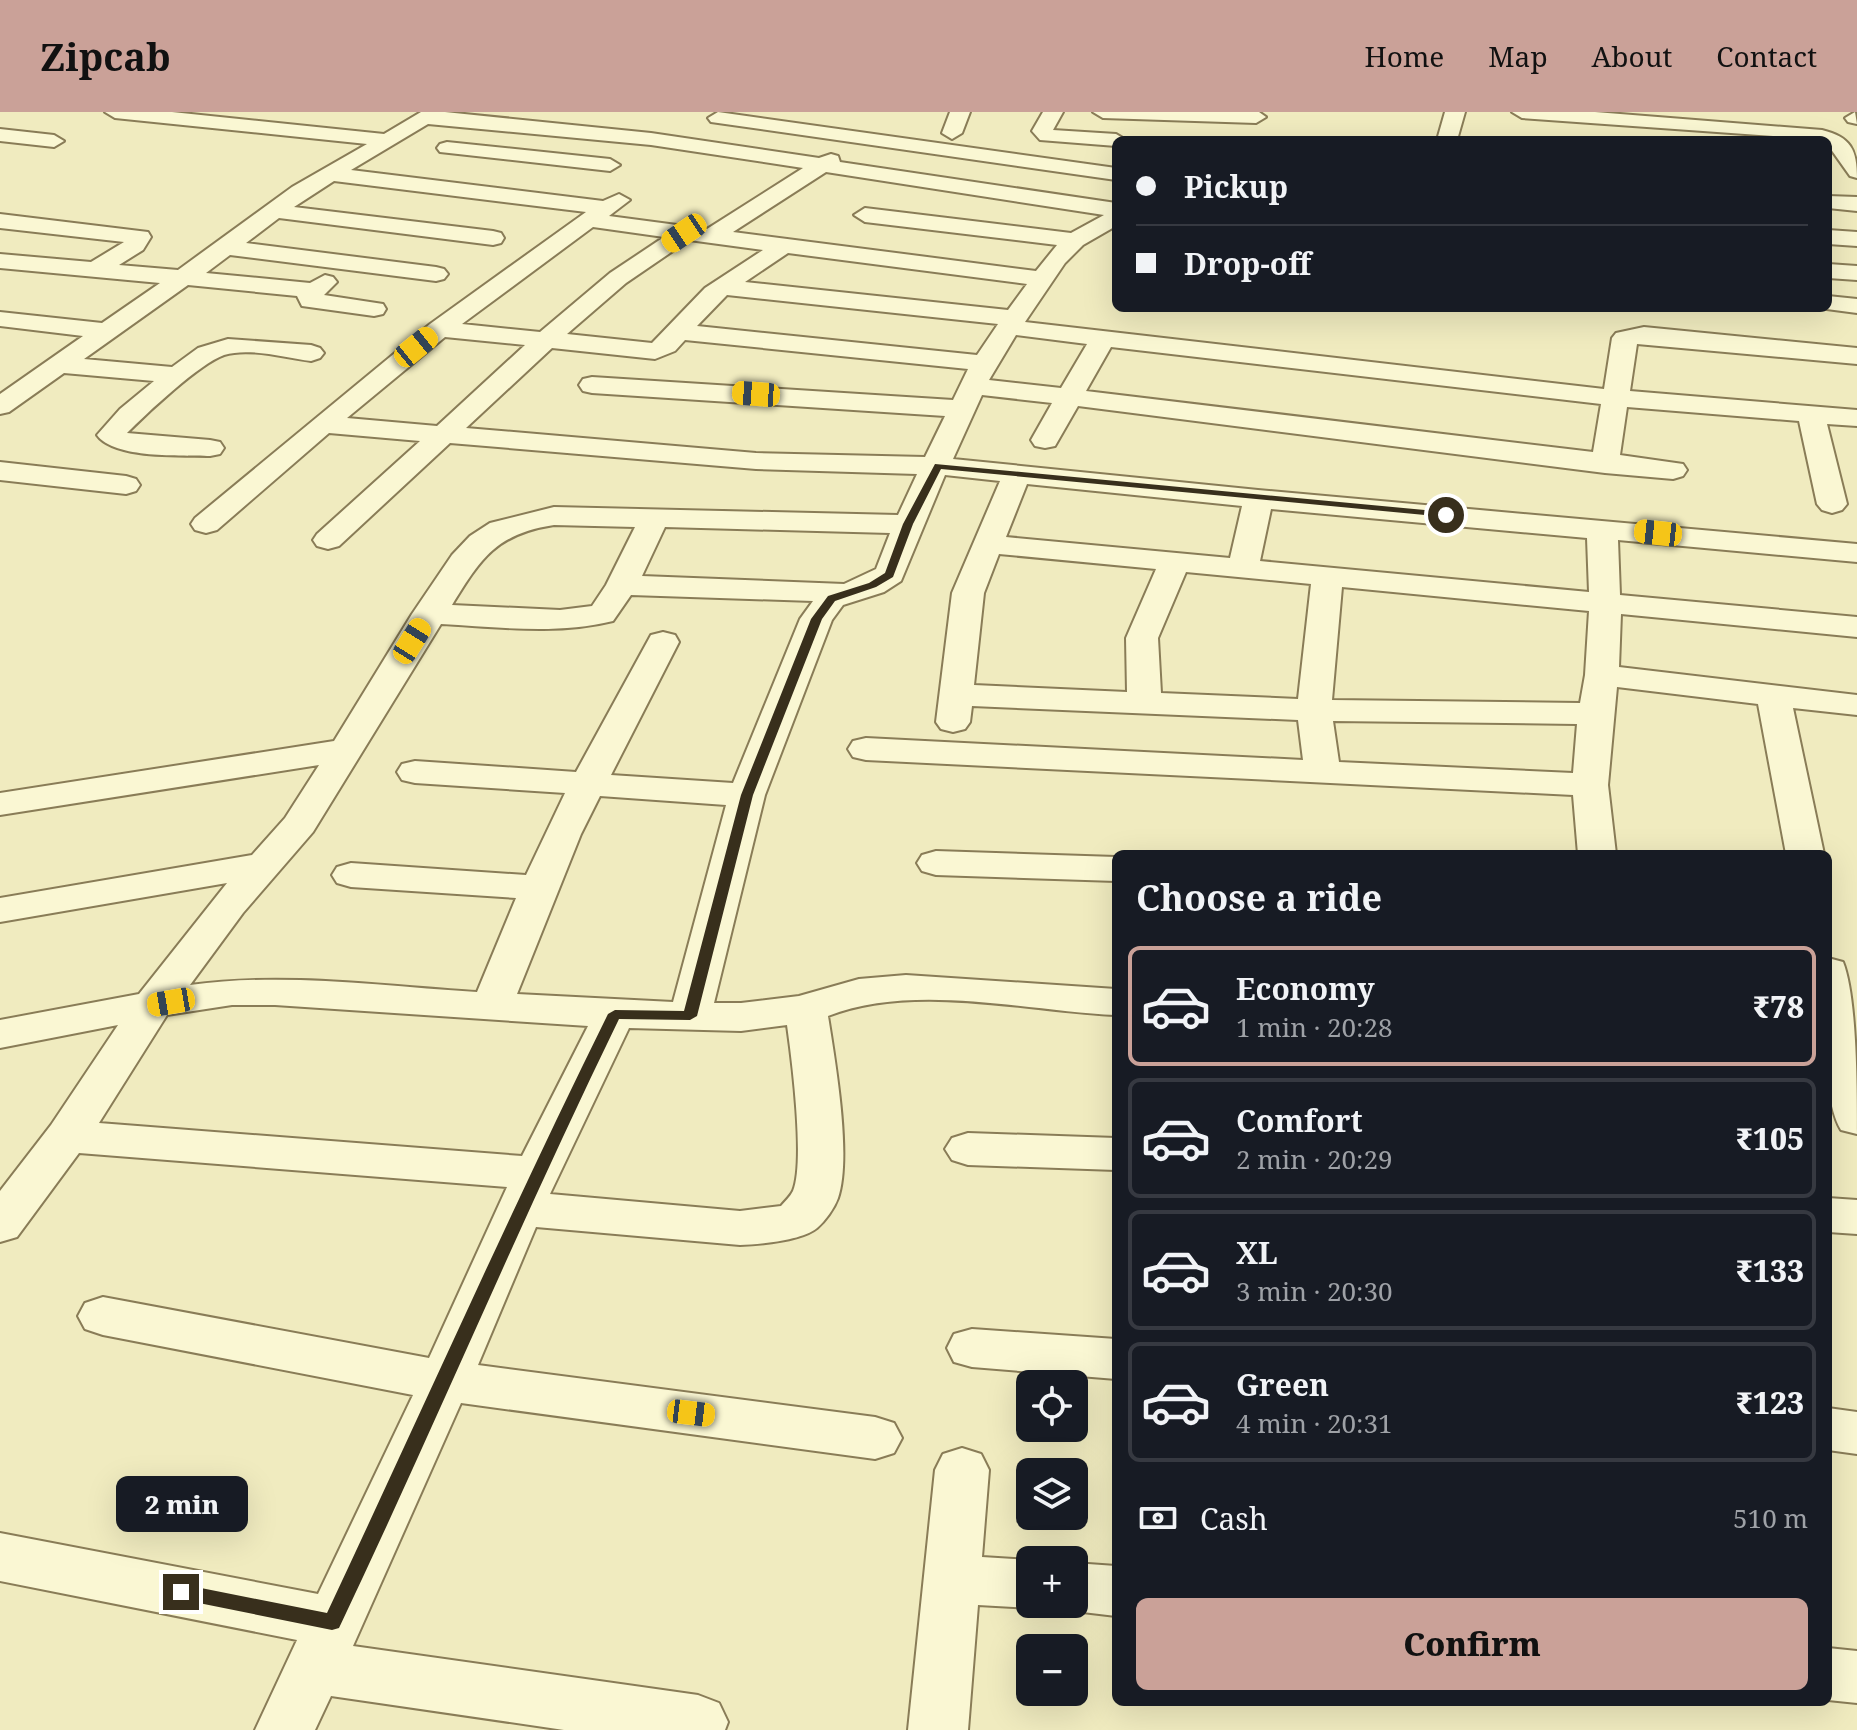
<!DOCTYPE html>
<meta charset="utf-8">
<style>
body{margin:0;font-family:"Noto Serif",serif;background:#242831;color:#f1f3f6;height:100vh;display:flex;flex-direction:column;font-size:30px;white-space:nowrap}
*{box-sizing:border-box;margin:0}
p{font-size:26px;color:#9ea1a6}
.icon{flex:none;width:44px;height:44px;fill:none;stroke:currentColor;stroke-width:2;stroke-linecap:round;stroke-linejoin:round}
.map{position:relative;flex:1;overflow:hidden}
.details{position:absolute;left:1112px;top:738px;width:720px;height:856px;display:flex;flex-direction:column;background:#171b24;border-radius:12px;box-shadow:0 8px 32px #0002}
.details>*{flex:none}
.top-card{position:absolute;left:1112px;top:24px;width:720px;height:176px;border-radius:12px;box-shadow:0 8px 32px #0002;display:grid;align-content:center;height:176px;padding:0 24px;background:#171b24}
.tools{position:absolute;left:1016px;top:1258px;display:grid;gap:16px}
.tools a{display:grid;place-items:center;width:72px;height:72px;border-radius:12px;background:#171b24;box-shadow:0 8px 32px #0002;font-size:40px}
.end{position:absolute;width:36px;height:36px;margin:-18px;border:10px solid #382f1c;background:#fff;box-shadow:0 0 0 4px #fff}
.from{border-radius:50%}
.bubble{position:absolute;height:56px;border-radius:12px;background:#171b24;box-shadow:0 8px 32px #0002;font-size:26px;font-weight:800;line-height:56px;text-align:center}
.car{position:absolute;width:24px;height:48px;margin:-24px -12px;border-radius:10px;box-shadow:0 0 6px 2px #0007;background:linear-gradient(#f5c518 24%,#345 0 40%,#f5c518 0 76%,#345 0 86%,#f5c518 0)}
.top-card b{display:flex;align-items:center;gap:28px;height:76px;font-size:30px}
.top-card b+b{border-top:2px solid #363941}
.top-card i{width:20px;height:20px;background:#f1f3f6}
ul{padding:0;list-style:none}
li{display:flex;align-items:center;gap:24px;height:120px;margin:0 16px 12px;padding:0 8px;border:4px solid #363941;border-radius:12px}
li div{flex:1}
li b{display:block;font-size:30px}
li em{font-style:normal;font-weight:800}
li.current{border-color:#caa198}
li>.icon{width:72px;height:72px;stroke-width:1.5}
h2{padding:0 24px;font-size:36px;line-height:96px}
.pay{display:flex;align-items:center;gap:20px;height:88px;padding:0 24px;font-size:30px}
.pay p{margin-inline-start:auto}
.button{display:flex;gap:16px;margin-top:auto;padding:16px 24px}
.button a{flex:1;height:92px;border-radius:12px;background:#caa198;color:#111;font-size:32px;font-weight:800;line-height:92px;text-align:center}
header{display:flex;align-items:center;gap:48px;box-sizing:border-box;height:112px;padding:0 40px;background:#caa198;color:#111}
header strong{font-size:38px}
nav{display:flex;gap:44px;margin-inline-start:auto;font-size:28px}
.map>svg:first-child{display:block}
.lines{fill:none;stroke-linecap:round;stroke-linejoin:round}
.minor-casing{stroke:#897c57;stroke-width:4}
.minor{fill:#faf7d3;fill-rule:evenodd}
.route{fill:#382f1c}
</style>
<header>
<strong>Zipcab</strong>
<nav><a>Home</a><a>Map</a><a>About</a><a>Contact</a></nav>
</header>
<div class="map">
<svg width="1857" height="1618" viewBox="0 0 1857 1618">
<rect width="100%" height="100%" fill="#f0ebbf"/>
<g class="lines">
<defs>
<path id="minor" d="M105 0H172L384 22 421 0H445L651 21 819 46 831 42 838 44 840 50 1116 91V114L1083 133 1065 151 1025 210 1604 277 1612 226 1616 221 1644 215 1857 236V252L1637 232 1630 279 1857 298V314L1827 312 1847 392 1842 398 1832 401 1822 398 1817 392 1799 309 1627 295 1620 343 1683 352 1687 358 1683 364 1673 367 1605 361 1078 294 1055 334 1045 336 1035 334 1031 328 1052 291 982 283 953 347 1258 378 1857 432V450L1618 428 1620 483 1857 505V525L1621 502 1619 555 1857 583V603L1793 596 1824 742H1786L1758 592 1617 575 1608 673 1616 742H1578L1573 683 866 648 853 645 848 637 853 629 866 626 1303 648 1298 608 972 594 970 610 965 617 953 620 941 617 936 610 952 481 1000 369 945 363 901 469 884 480 843 493 832 508 765 683 714 891H741L799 884 859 867 906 863 1116 877V903C1026 899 914 870 828 904 835 948 852 1045 838 1086 834 1097 825 1109 817 1116 801 1129 760 1132 740 1133L536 1115 478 1253 875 1305 894 1311 902 1326 894 1341 875 1347 461 1291 353 1534 698 1583 719 1591 728 1610 725 1618H564L331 1584 315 1618H255L297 1528 0 1469V1421L318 1482 413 1283 103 1223 85 1217 78 1204 85 1191 103 1185 429 1246 507 1075 79 1041 17 1125 0 1130V1079L51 1013 118 913 0 936V908L139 882 227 771 0 810V786L252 743 285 706 319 653 0 703V681L334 629 412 502 452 443 470 424 490 411 554 395 898 403 917 362 756 357 450 331 339 434 328 437 317 434 313 428 317 422 420 329 329 321 217 418 206 421 195 418 191 412 195 406 430 212 586 100 334 69 294 95 493 119 501 121 504 126 501 131 493 133 279 106 246 131 436 155 444 157 448 162 444 167 436 169 230 143 206 161 310 171 325 163 333 165 337 170 324 183 383 192 386 197 383 202 374 204 302 194 297 184 188 173 84 247 172 255 198 236 228 227 311 233 320 236 324 241 320 246 311 249C285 246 250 235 224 243 199 252 147 301 127 321L210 328 220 330 224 336 220 342 210 344C182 343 114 347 97 323L120 297 154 269 64 261 9 300 0 302V282L83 224 0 214V200L102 211 160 171 0 156V142L91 150 124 130 0 116V102L148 120 151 125 143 138 119 153 178 158 292 75 367 32 115 6ZM428 12 651 33 803 56 707 117 609 104 630 88 619 82 603 89 351 58ZM826 60 1104 103 1071 121 865 96 854 103 865 110 1057 133 1036 159 733 120ZM593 115 664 125 610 161 540 220 462 212ZM689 128 763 138 705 176 652 231 567 222 626 171ZM788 141 1027 172 1008 198 745 170ZM727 183 998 212 977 243 697 214ZM1016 223 1087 232 1061 276 989 268ZM445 225 525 233 437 314 347 306ZM685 228 968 257 953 288 592 265 583 267 579 273 583 279 592 281 945 304 925 345 756 341 466 316 552 236 655 247 675 239ZM1111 235 1601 292 1593 340 1086 279ZM1027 372 1242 394 1230 446 1006 425ZM1271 397 1587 426 1589 480 1260 449ZM554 413 635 415 606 473 592 494 560 498 452 493C481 446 496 422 554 413ZM665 415 890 421 876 457 844 472 642 464ZM999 442 1156 457 1126 526 1127 580 974 573 984 481ZM1186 460 1311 472 1298 587 1161 581 1158 526ZM1342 475 1589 499 1585 563 1580 591 1332 588ZM631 483 813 489 800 507 733 671 611 663 679 530 675 523 663 520 651 523 576 660 415 649 402 652 397 660 402 668 415 671 565 681 526 763 351 751 337 755 332 763 337 771 351 775 516 786 477 880C382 874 284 860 190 873L243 801 313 720 441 512C498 515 557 523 613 509ZM1333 609 1577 612 1573 661 1339 650ZM600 684 726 693 673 890 517 882 581 722ZM232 893H275L588 914 522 1044 99 1011 167 903ZM787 913C792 948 805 1050 793 1079 790 1085 785 1089 781 1094L740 1099 550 1082 629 916 741 919Z
M718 0 1116 56V68L711 10 708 6Z
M950 0H970L962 21 952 27 942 21Z
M1043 0H1063L1053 18 1116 22 1126 28H1116V34L1040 28 1032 19Z
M1093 0H1259L1266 5 1256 11 1103 6Z
M1445 0H1465L1457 28H1437Z
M1512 0H1595L1822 18C1851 25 1857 38 1857 66L1850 64 1828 33V28L1522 6Z
M1855 0 1857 12 1848 10 1845 6Z
M0 17 54 23 64 29 54 35 0 29Z
M447 30 610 47 620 53 610 59 440 40 437 36 440 32Z
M1828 84 1857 85V99L1828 96Z
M1828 118 1857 120V134L1828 132Z
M1828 152 1857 154V168L1828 166Z
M1828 184 1857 187V201L1819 196H1828Z
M0 350 126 364 136 367 140 373 136 379 126 382 0 368Z
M936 739 1116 745V769L936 763 922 759 917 751 922 743Z
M1828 846 1843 850C1857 885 1857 978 1857 1022L1841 1018C1819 981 1828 891 1828 846Z
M968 1021 1116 1026V1058L968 1053 952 1048 945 1037 952 1026Z
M1828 1086 1857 1088V1122L1828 1120Z
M972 1217 1116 1227V1267L972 1255 954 1250 947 1236 954 1222Z
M1828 1296 1857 1300V1342L1828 1338Z
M962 1336 981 1342 989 1358 982 1445 1031 1448 1030 1492H1042L1030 1496 978 1493 968 1618H908L935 1358 943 1342Z
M1074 1451 1116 1454V1504L1074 1499 1054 1492H1074Z
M1828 1536 1857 1539V1591L1828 1588Z"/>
</defs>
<use href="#minor" class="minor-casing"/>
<use href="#minor" class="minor"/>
</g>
<path class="route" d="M935 352 1446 400 1450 403 1446 405 941 357 913 412 893 465 876 475 835 489 822 507 753 683 697 904 690 908 619 907C521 1108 435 1314 339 1516L332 1518 174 1486 172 1480 174 1475 181 1472 327 1501C421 1301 510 1100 608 902L615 898 684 899 741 683 811 507 828 484 869 471 885 461 903 412Z"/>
</svg>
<div class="tools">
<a><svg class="icon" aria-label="locate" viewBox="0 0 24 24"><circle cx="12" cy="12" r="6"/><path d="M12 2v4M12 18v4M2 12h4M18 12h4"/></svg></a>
<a><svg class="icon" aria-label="layers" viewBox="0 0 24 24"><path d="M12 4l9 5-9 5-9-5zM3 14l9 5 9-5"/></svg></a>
<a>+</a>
<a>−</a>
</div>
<i class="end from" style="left:1446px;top:403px"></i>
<i class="end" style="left:181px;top:1480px"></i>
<div class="bubble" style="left:116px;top:1364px;width:132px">2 min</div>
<i class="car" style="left:684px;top:121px;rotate:236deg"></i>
<i class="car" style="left:416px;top:235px;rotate:51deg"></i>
<i class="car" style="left:756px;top:282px;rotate:274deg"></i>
<i class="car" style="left:1658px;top:421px;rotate:276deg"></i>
<i class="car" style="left:412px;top:529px;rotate:32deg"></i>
<i class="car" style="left:171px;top:890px;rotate:260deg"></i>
<i class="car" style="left:691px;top:1301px;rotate:97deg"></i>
<div class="top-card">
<b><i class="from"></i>Pickup</b>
<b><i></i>Drop-off</b>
</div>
<section class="details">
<h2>Choose a ride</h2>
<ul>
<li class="current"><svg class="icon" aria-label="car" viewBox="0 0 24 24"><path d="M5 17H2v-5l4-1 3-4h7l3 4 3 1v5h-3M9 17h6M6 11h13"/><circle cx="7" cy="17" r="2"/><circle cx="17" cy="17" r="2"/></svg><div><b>Economy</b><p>1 min · 20:28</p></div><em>₹78</em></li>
<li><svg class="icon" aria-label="car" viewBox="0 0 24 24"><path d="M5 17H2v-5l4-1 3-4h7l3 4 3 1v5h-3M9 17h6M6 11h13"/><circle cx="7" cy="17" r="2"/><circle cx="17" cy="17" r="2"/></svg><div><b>Comfort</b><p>2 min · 20:29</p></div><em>₹105</em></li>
<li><svg class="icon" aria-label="car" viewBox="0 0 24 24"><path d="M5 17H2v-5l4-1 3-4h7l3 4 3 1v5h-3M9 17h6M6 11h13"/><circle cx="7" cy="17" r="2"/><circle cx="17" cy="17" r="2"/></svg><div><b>XL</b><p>3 min · 20:30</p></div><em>₹133</em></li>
<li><svg class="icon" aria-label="car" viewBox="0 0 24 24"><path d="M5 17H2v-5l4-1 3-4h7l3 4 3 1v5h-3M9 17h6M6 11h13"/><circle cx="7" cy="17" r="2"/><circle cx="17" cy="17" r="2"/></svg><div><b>Green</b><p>4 min · 20:31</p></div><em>₹123</em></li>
</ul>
<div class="pay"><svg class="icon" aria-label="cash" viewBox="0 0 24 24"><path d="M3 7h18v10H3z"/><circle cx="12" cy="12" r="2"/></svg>Cash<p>510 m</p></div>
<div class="button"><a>Confirm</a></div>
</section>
</div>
